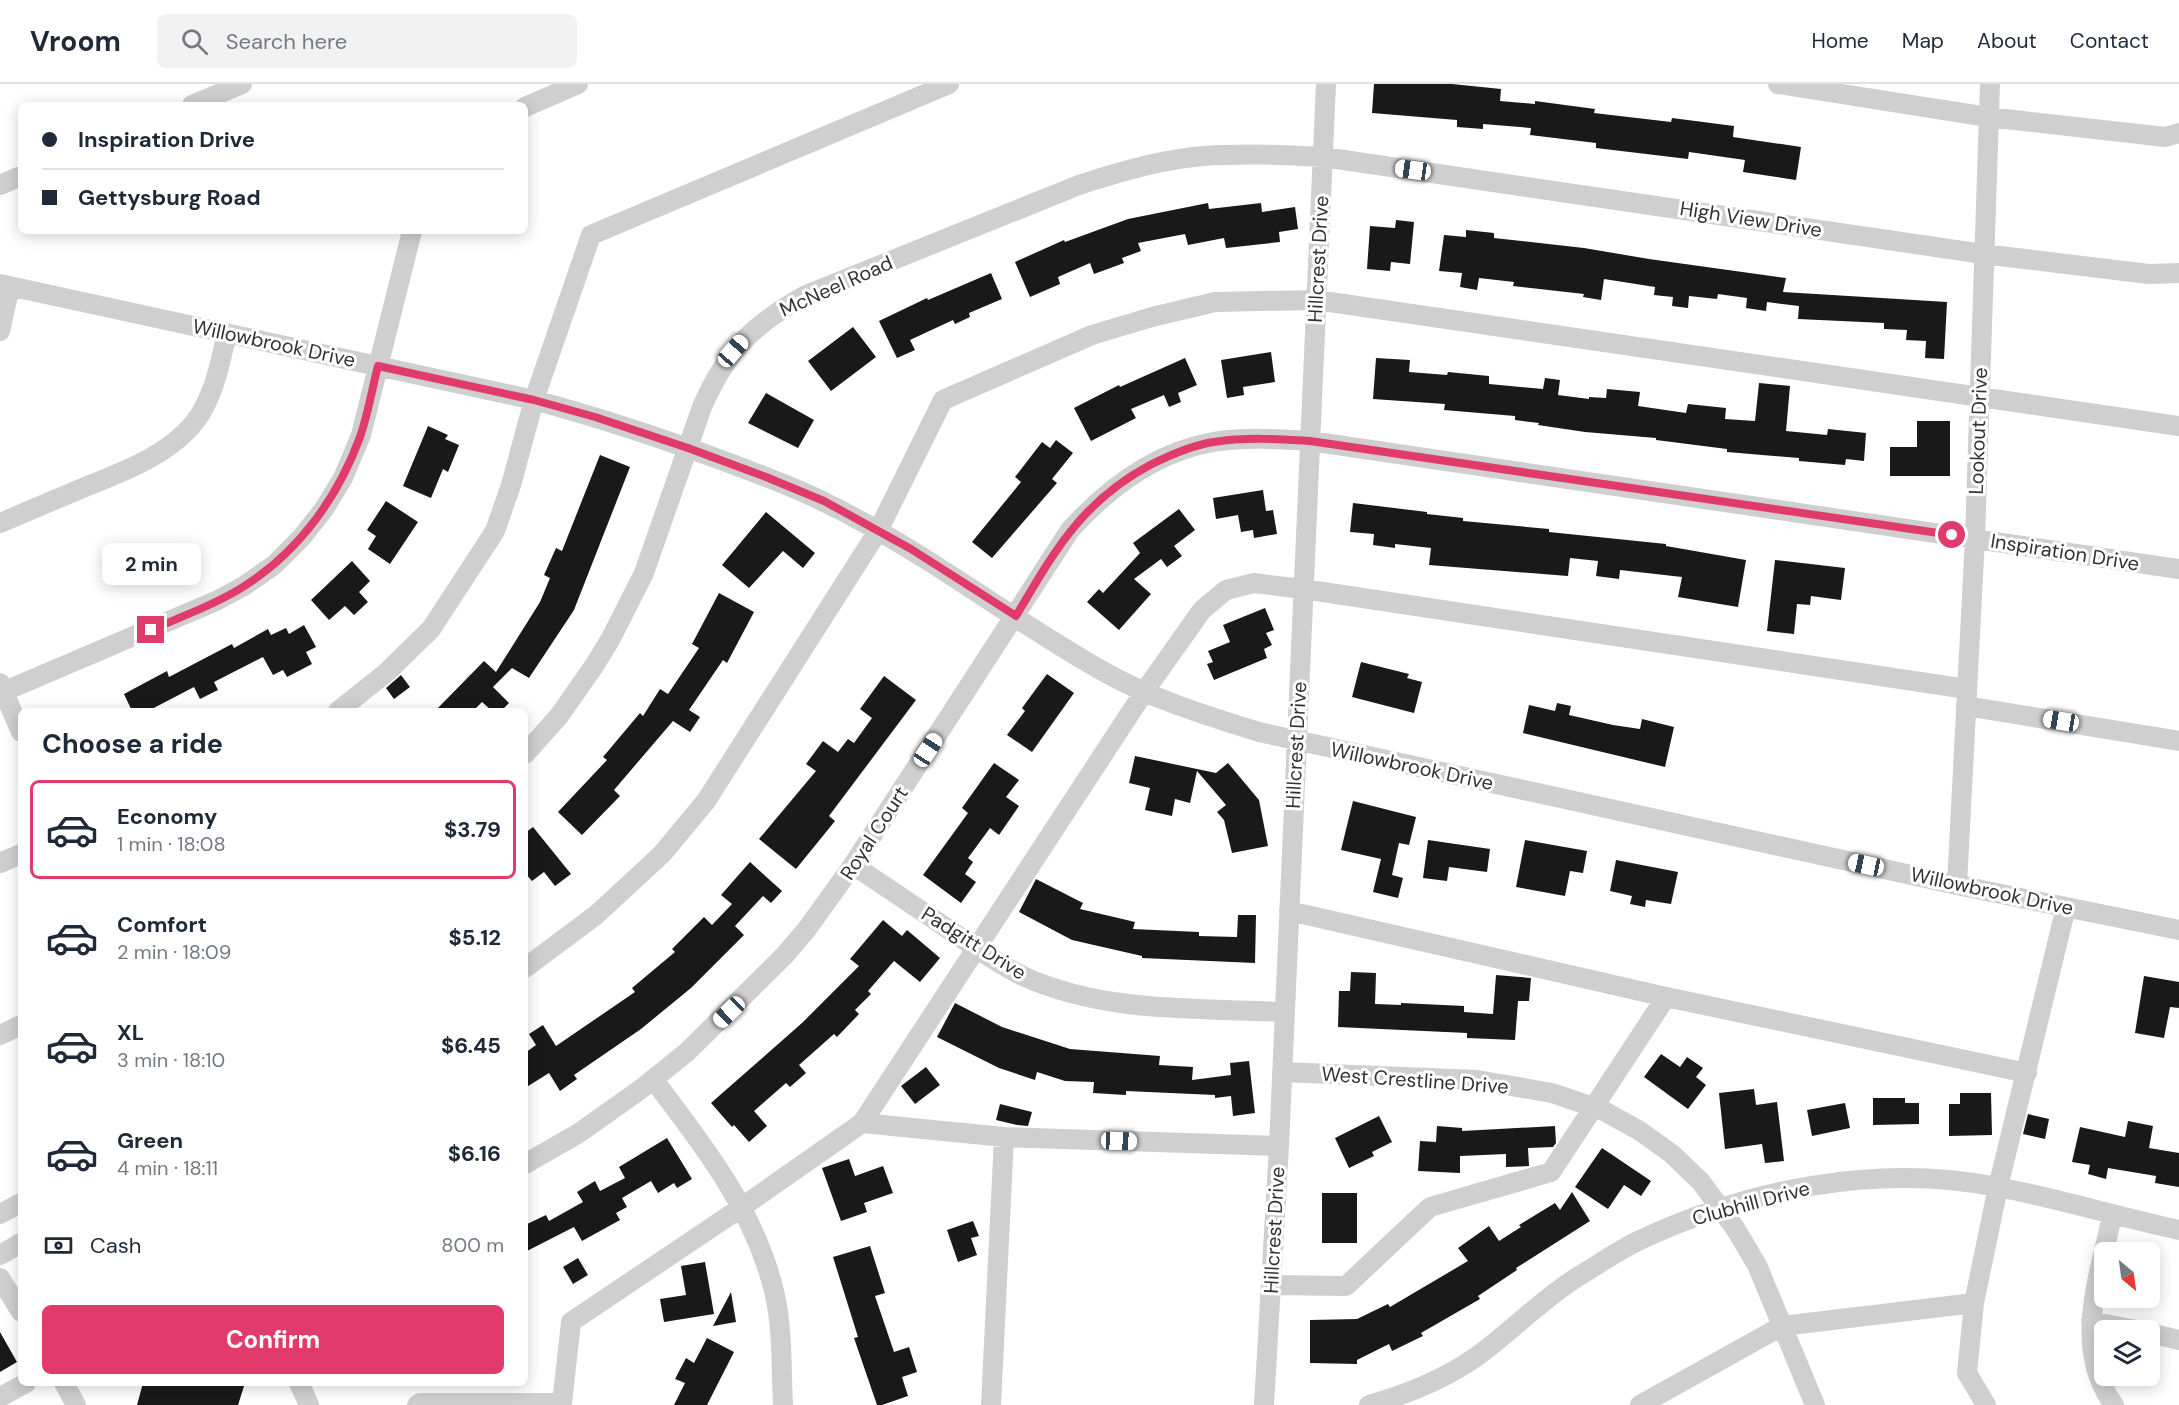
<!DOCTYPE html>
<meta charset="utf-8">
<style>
body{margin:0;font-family:"DM Sans",sans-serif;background:#f2f2f3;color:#1f2937;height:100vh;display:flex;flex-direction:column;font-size:22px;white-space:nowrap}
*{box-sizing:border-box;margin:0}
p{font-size:20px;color:#747a83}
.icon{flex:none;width:33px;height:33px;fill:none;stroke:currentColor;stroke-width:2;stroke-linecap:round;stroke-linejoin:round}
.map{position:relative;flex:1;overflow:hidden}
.sheet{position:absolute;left:18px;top:624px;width:510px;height:678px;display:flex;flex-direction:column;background:#fff;border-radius:9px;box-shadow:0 3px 15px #0003}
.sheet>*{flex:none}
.banner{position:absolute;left:18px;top:18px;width:510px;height:132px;border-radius:9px;box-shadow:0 3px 15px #0003;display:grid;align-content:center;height:132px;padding:0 24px;background:#fff}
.needle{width:39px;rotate:151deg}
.fabs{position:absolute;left:2094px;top:1158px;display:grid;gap:12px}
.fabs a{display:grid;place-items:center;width:66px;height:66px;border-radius:9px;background:#fff;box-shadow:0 3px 15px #0003;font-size:30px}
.end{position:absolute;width:27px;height:27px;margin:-14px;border:8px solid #e13b6b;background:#fff;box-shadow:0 0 0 3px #fff}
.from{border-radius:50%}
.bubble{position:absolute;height:42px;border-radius:9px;background:#fff;box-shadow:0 3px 15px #0003;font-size:20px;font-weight:700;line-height:42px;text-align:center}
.car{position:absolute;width:18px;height:36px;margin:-18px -9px;border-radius:8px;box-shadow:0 0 4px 2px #0007;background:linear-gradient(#fff 24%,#345 0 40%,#fff 0 76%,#345 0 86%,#fff 0)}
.banner b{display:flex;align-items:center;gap:21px;height:57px;font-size:22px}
.banner b+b{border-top:2px solid #e0e1e3}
.banner i{width:15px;height:15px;background:#1f2937}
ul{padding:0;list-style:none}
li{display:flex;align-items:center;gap:18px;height:99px;margin:0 12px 9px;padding:0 12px;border:3px solid transparent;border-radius:9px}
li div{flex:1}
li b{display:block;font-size:22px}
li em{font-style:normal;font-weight:700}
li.active{border-color:#e13b6b}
li>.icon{width:54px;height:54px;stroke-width:1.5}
h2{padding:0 24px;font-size:27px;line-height:72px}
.pay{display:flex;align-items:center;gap:15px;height:66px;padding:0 24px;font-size:22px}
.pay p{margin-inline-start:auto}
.action{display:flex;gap:12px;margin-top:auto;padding:12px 24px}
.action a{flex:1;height:69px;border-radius:9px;background:#e13b6b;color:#fff;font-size:24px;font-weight:700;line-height:69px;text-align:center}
header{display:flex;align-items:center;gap:36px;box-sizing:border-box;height:84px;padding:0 30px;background:#fff;border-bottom:2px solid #e0e1e3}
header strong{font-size:28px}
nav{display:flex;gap:33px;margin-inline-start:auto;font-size:21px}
.search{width:420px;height:54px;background:#f2f2f3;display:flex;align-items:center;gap:15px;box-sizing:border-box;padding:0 21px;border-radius:9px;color:#747a83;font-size:22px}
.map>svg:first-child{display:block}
.building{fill:#191919}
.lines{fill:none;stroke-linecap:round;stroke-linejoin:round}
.minor{stroke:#cfcfcf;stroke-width:20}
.route{stroke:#e13b6b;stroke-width:8}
.labels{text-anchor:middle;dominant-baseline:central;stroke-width:6;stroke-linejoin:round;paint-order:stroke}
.street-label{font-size:20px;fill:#323232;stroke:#fff}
</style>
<header>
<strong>Vroom</strong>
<div class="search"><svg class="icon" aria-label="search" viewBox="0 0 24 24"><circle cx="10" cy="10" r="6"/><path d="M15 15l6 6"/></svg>Search here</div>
<nav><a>Home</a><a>Map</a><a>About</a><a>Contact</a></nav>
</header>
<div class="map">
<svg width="2179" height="1321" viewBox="0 0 2179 1321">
<rect width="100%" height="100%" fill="#fff"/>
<path class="building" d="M1374 0H1452L1501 5 1500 17 1535 20V17L1595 25 1594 29 1671 38 1672 34 1734 42 1733 53 1801 63 1796 96 1743 88 1745 76 1689 68 1688 75 1596 64V59L1530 51 1531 44 1483 40V45L1457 43V36L1372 29Z
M1208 119 1209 125 1261 119 1262 128 1295 123 1298 145 1279 148 1280 158 1226 164 1224 154 1188 161 1185 150 1138 159 1141 167 1122 174 1124 179 1094 190 1090 179 1058 193 1060 200 1030 213 1015 178 1064 156 1065 158 1128 135Z
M1396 136 1414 138 1410 180 1391 178 1390 187 1367 185 1370 142 1395 144Z
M1466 146 1494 149V154L1584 164 1649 175 1786 194 1783 208 1947 218 1944 275 1925 274 1926 257 1906 256 1907 246 1884 245V239L1798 235 1799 222 1767 218 1766 227 1746 224 1747 214 1718 210 1717 215 1689 212 1688 224 1672 222 1673 213 1654 211 1655 203 1604 195 1601 216 1583 213 1584 210 1513 202 1514 198 1479 194 1477 206 1460 203 1462 189 1439 187 1444 151 1466 153Z
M991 189 1002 215 969 229 970 233 955 240 953 236 910 256 915 266 897 274 879 237 927 214 928 216Z
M853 243 876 273 831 307 808 277Z
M1271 268 1275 298 1243 303 1244 311 1227 314 1221 276Z
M1185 274 1197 301 1178 309 1181 318 1169 323 1164 311 1131 325 1136 334 1091 357 1074 324 1119 301 1120 303Z
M1376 274 1410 276 1409 288 1447 291 1448 288 1489 292V300L1543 305 1545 294 1560 296 1558 311 1589 315V313L1606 314 1607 305 1640 308 1638 322 1686 329 1688 320 1726 324 1725 335 1755 337 1759 299 1790 302 1786 347 1827 351 1828 345 1866 349 1864 377 1846 375 1845 381 1799 377V374L1727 368V365L1656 356V354L1585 348 1538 341 1539 339 1515 336V332L1444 326 1445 320 1373 315Z
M766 309 814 336 798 364 748 339Z
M1917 337H1950V392H1890V363H1917Z
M428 342 448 351 445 355 459 361 448 388 443 385 431 414 403 402Z
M1056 356 1073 369 1052 395 1057 399 992 474 972 458 1021 398 1015 393 1042 358 1050 364Z
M600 371 630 383 574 526 529 594 512 584 493 603 509 619 501 627H492L482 618 473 627H435L484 577 496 588 540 518 550 494 544 491 556 464 562 467Z
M1263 406 1266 427 1273 426 1277 450 1254 454 1253 446 1241 448 1238 431 1216 435 1213 414Z
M386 417 418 438 390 480 368 465 376 452 367 446Z
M1353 419 1427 428V430L1463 434V437L1549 445V448L1666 460V462L1746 476 1738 523 1678 513 1682 493 1620 486 1619 495 1596 492 1598 477 1570 474 1568 492 1429 481 1431 464 1395 460V464L1373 461 1374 450 1350 448Z
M1179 425 1195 446 1174 462 1182 472 1167 483 1161 475 1134 495 1151 510 1119 546 1087 518 1099 505 1103 509 1140 469 1133 459Z
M766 428 815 469 803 484 783 467 749 504 722 481Z
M1775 476 1845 484 1841 516 1811 512 1810 521 1797 520 1794 550 1767 547Z
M352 477 370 497 359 508 368 518 354 531 345 522 329 536 311 516Z
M719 509 754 528 727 579 723 576 689 626 700 633 690 648 673 637 614 706 620 712 582 751 558 728 607 676 603 673 640 629 643 632 660 605 668 610 699 564 692 560Z
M1265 524 1274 546 1266 549 1272 561 1264 565 1267 574 1214 596 1207 580 1213 578 1208 567 1230 558 1223 541Z
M304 541 316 563 306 568 312 580 287 593 283 586 273 591 263 573 214 598 218 606 200 615 194 603 148 627H132L124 610 167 587 169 593 232 560 234 564 268 545 271 551 286 544 289 550Z
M1361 578 1409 590 1407 594 1422 598 1414 629 1352 613Z
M1047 590 1074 609 1032 668 1007 651 1025 627 1022 624Z
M401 591 410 603 394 615 386 604Z
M884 592 916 616 829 732 835 737 796 785 759 755 816 687 806 680 823 657 838 668 848 655 854 659 872 634 860 625Z
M1557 619 1571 622 1569 631 1613 641 1640 645 1642 635 1674 643 1665 683 1523 649 1529 621 1555 627Z
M1135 672 1216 689 1228 679 1259 716 1268 762 1232 769 1224 736 1217 728 1226 721 1197 687 1190 719 1175 715 1172 732 1145 726 1150 704 1129 699Z
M994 679 1019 696 1006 713 1019 722 999 751 990 744 968 774 973 778 965 790 976 798 961 819 923 791 968 729 962 724Z
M1353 717 1416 733 1409 761 1399 759 1392 791 1403 794 1398 814 1373 808 1381 775 1341 766Z
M533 743 571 790 555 802 544 788 532 797 525 789V749Z
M1428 756 1490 765 1487 788 1449 783 1447 797 1423 794Z
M1525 756 1587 767 1583 789 1570 787 1565 812 1516 803Z
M1616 776 1678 788 1671 820 1646 816 1645 823 1630 820 1632 812 1610 807Z
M750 778 782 807 771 819 763 812 735 842 744 851 691 904 641 945 574 991 577 995 560 1007 549 989 525 1004V969L536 961 529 950 543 941 556 962 635 908 632 904 675 868 672 865 704 833 712 841 732 820 721 811Z
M1036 795 1083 819 1080 825 1135 838 1133 845 1199 848V852L1237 853 1238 831H1256L1255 879 1142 874V872L1072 856 1019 828Z
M883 836 902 852 907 846 940 874 920 898 894 877 868 907 871 910 855 926 859 930 837 953 834 950 799 981 806 989 790 1003 786 999 754 1027 767 1042 749 1058 734 1041 732 1043 711 1019 802 939 859 882 850 875Z
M1351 888 1376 889 1375 920 1401 921V919L1464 922V928L1493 930 1496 891 1531 894 1529 917H1518L1515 956 1467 954V949L1338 943 1339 907H1350Z
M2144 892 2179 898V924L2170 923 2164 954 2135 949Z
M955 919 1002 943 1070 965 1160 972 1159 981 1193 983 1192 996 1231 991 1230 979 1249 977 1255 1029 1233 1032 1231 1012 1215 1014V1011L1126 1007V1011L1093 1009 1094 998 1065 997 1037 988 1035 996 999 984 937 953Z
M1661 970 1680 983 1687 973 1703 984 1696 993 1706 1001 1688 1025 1644 993Z
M926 983 940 1001 915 1020 901 1002Z
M1754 1005 1756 1021 1777 1018 1784 1077 1765 1079 1762 1060 1725 1065 1719 1009Z
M1960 1009H1991L1992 1051 1949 1052V1020H1960Z
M1873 1014H1905V1019H1919V1040L1873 1041Z
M1845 1019 1850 1044 1812 1052 1807 1026Z
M1000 1020 1032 1028 1028 1042 1017 1041 996 1036Z
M2028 1030 2049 1035 2045 1055 2023 1050Z
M1379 1032 1392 1058 1372 1068 1374 1072 1349 1084 1335 1054Z
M2128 1037 2153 1042 2149 1064 2179 1069V1103L2155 1099 2156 1092 2108 1084 2106 1095 2088 1090 2090 1081 2072 1078 2080 1043 2125 1053Z
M1437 1042 1462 1044V1047L1555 1042 1556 1059 1553 1063 1528 1064 1529 1082 1506 1083V1070L1460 1072V1089L1418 1087 1420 1057 1436 1058Z
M667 1054 692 1095 677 1104 674 1099 658 1109 651 1097 622 1114 627 1123 616 1129 620 1136 582 1157 574 1143 525 1168V1141L546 1131 549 1137 583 1118 577 1108 595 1097 600 1107 625 1094 619 1083Z
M1602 1064 1651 1097 1641 1112 1624 1101 1608 1125 1575 1103Z
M849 1075 855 1092 883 1082 893 1109 864 1119 867 1128 841 1137 822 1084Z
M1572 1108 1590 1137 1516 1184 1517 1186 1478 1212 1480 1215 1421 1249 1423 1252 1392 1267 1389 1260 1357 1276V1280L1310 1279V1236L1357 1235 1388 1220 1390 1223 1468 1177 1458 1164 1489 1142 1499 1157 1521 1143 1519 1141 1555 1119 1560 1126Z
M1322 1109H1357V1159H1322Z
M973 1137 979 1152 971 1154 977 1171 958 1178 947 1146Z
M870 1162 885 1209 875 1212 894 1268 909 1263 917 1288 902 1293 908 1312 882 1321H877L854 1254 858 1253 833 1173Z
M578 1174 588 1191 573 1200 563 1183Z
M705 1178 714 1230 664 1238 660 1215 686 1211 681 1182Z
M731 1208 736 1238 713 1242Z
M0 1248 17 1278 0 1288Z
M707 1254 734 1268 707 1321H674L685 1299 675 1295 686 1274 694 1279Z
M143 1299H245L238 1321H137Z"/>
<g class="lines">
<path class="minor" d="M1778 0 1988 33 2165 53 2179 49
M192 21 242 0
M525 23 578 0
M0 101 21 92
M0 200 534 316C601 334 667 356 732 380 763 392 795 403 824 418 921 465 1006 532 1099 585 1149 614 1204 631 1259 648L1957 801 2179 846
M0 247 10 202
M0 439C28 427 56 415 85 403 122 388 167 372 194 339 214 314 220 279 227 249
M0 599 21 648
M0 609 216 517 244 502 274 481 302 453 324 425 343 394 361 351 412 147
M1966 622 2179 657
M338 627 387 588 431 545 495 447 511 401 534 316 591 151 949 0
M525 670 559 632 594 582 610 556 644 489 702 323C727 266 752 241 806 211L1079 101C1118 88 1162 75 1204 72 1243 69 1283 71 1323 73L1983 170 2149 190 2179 189
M0 779 21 770
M853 781C886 803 919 825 951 847 975 863 999 881 1025 893 1105 929 1198 924 1284 928
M1957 801 1975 454 1990 0
M1289 827 1666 913 2027 989
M525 884 596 831 662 770 706 717 878 447 943 316 1092 251 1152 233 1215 218 1316 216 2179 342
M0 951 21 941
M1282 988 1477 996 1552 1009 1602 1026 1640 1047 1672 1070 1701 1098 1735 1144 1757 1181 1815 1321
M653 995C703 1061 754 1125 774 1207 783 1244 781 1284 783 1321
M862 1039 1144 608 1202 526 1226 506 1254 499 1303 505 1967 605
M525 1080 579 1049 641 1005 687 968 784 872 807 845 853 781 1070 446C1108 404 1156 368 1213 358 1245 353 1278 355 1310 357L2179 485
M0 1130 21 1119
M2112 1132C2099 1194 2072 1264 2114 1321
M0 1171 21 1159
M0 1194 21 1228
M1271 1201 1346 1202 1430 1123 1551 1088 1666 913
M2091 1237 2136 1246
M2150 1249 2179 1256
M64 1299 76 1321
M299 1299 309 1321
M0 1313 26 1299
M562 1319 571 1238 742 1123 862 1039 1004 1053 1279 1062
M417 1321 420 1319H562V1321
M991 1321 1004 1053
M1264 1321 1279 1062 1326 0
M1369 1321C1408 1310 1443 1296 1476 1273 1512 1247 1542 1215 1579 1192 1598 1181 1617 1167 1638 1157 1748 1105 1877 1079 1998 1103 2059 1115 2119 1133 2179 1146
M1640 1321 1782 1242 1974 1219
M1986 1321 1967 1289 1974 1219 1998 1103 2066 823"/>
</g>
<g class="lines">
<path class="route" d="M151 546C182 532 217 520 246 501 300 466 338 413 360 353 368 330 372 305 378 282L534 316 595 333 688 364 766 393 824 417 911 465 1016 532C1054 468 1081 418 1150 381 1170 371 1192 361 1214 358 1246 353 1278 355 1310 357L1952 451"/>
</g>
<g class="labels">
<g class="street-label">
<text transform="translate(1751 135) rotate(9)">High View Drive</text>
<text transform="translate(1318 175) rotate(-87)">Hillcrest Drive</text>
<text transform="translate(836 202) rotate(-24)">McNeel Road</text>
<text transform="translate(274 259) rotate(12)">Willowbrook Drive</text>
<text transform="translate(1978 347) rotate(-88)">Lookout Drive</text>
<text transform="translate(2065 468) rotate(9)">Inspiration Drive</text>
<text transform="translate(1296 661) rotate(-87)">Hillcrest Drive</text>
<text transform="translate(1412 682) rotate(12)">Willowbrook Drive</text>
<text transform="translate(874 749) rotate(-57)">Royal Court</text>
<text transform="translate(1992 807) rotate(12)">Willowbrook Drive</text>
<text transform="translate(974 859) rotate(32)">Padgitt Drive</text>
<text transform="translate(1415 996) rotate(4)">West Crestline Drive</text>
<text transform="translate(1751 1119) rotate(-15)">Clubhill Drive</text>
<text transform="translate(1274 1146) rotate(-87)">Hillcrest Drive</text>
</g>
</g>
</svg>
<div class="fabs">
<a><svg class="needle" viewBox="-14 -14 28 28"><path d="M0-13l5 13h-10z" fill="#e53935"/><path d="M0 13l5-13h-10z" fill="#747a83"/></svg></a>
<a><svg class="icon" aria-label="layers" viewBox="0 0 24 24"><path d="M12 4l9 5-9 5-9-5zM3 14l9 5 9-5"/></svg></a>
</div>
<i class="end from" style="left:1952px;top:451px"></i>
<i class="end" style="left:151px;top:546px"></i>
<div class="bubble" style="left:102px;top:459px;width:99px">2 min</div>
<i class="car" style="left:1413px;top:86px;rotate:278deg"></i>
<i class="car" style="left:733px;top:267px;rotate:41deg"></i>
<i class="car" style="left:2061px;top:637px;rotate:279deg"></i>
<i class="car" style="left:928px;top:666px;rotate:33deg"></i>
<i class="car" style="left:1866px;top:781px;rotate:282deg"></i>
<i class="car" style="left:729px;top:928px;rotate:226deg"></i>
<i class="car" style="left:1119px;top:1057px;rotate:92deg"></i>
<div class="banner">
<b><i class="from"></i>Inspiration Drive</b>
<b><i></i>Gettysburg Road</b>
</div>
<section class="sheet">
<h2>Choose a ride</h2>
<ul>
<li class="active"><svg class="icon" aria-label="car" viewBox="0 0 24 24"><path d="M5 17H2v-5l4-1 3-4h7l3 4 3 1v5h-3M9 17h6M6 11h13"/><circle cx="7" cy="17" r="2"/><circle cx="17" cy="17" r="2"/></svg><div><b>Economy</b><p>1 min · 18:08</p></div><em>$3.79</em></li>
<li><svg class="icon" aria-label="car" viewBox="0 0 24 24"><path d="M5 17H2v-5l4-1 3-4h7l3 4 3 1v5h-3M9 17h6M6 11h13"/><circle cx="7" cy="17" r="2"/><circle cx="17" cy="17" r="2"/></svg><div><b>Comfort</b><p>2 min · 18:09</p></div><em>$5.12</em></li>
<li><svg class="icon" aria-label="car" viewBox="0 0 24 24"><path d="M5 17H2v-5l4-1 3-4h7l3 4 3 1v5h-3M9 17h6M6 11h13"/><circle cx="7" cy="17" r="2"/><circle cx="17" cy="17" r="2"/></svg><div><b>XL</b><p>3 min · 18:10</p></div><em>$6.45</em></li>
<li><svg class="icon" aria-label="car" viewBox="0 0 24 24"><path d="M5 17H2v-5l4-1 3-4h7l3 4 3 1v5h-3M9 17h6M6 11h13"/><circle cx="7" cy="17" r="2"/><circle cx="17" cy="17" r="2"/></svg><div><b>Green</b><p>4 min · 18:11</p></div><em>$6.16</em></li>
</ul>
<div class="pay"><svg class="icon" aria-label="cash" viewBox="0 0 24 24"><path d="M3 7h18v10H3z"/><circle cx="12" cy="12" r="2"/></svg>Cash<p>800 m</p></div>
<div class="action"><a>Confirm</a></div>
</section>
</div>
